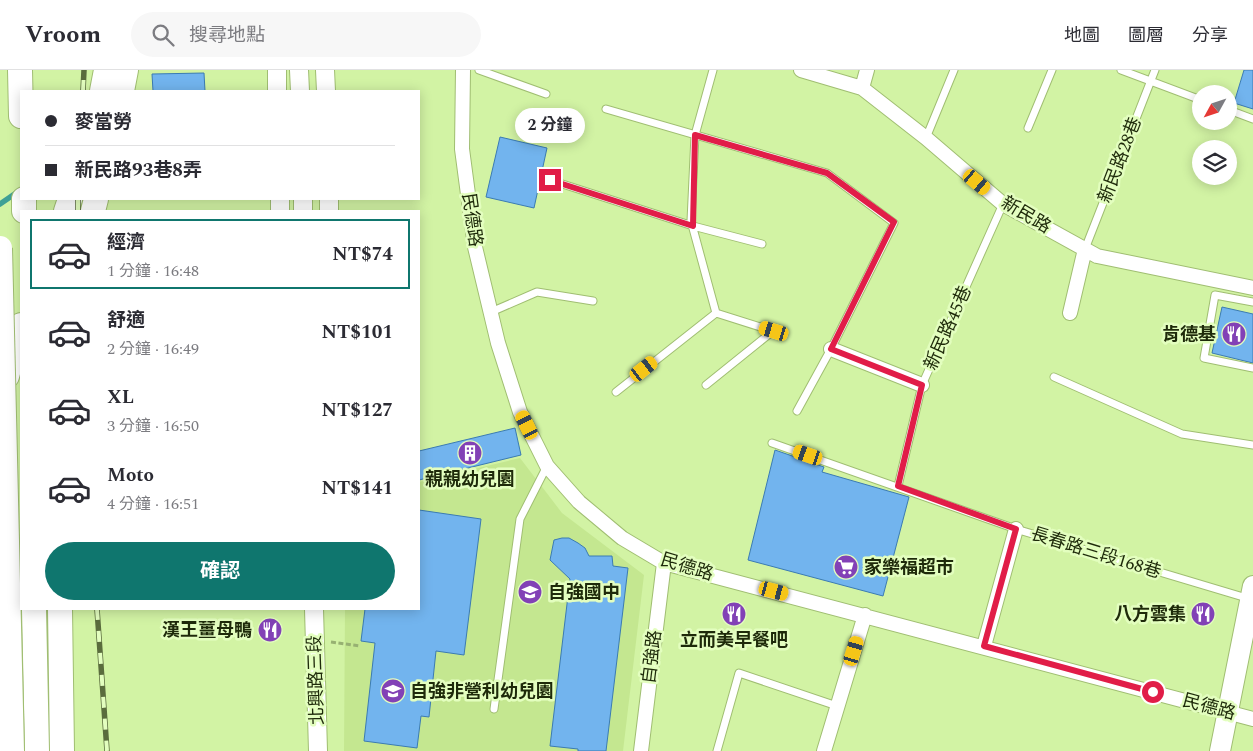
<!DOCTYPE html>
<html lang="zh-TW">
<meta charset="utf-8">
<style>
body{margin:0;font-family:Spectral,"Noto Sans TC",serif;background:#f7f7f7;color:#2b2b33;height:100vh;display:flex;flex-direction:column;font-size:19px;white-space:nowrap}
*{box-sizing:border-box;margin:0}
p{font-size:16px;color:#7c7c81}
.icon{flex:none;width:28px;height:28px;fill:none;stroke:currentColor;stroke-width:2;stroke-linecap:round;stroke-linejoin:round}
.map{position:relative;flex:1;overflow:hidden}
.drawer{position:absolute;left:20px;top:140px;width:400px;height:400px;display:flex;flex-direction:column;background:#fff;border-radius:0px;box-shadow:0 2px 12px #0003}
.drawer>*{flex:none}
.guide{position:absolute;left:20px;top:20px;width:400px;height:110px;border-radius:0px;box-shadow:0 2px 12px #0003;display:grid;align-content:center;height:110px;padding:0 25px;background:#fff}
.needle{width:32px;rotate:230deg}
.tools{position:absolute;left:1192px;top:15px;display:grid;gap:10px}
.tools a{display:grid;place-items:center;width:45px;height:45px;border-radius:50%;background:#fff;box-shadow:0 2px 12px #0003;font-size:25px}
.end{position:absolute;width:22px;height:22px;margin:-11px;border:6px solid #e11d48;background:#fff;box-shadow:0 0 0 2px #fff}
.from{border-radius:50%}
.bubble{position:absolute;height:35px;border-radius:18px;background:#fff;box-shadow:0 2px 12px #0003;font-size:16px;font-weight:700;line-height:35px;text-align:center}
.car{position:absolute;width:15px;height:30px;margin:-15px -8px;border-radius:6px;box-shadow:0 0 4px 1px #0007;background:linear-gradient(#f5c518 24%,#345 0 40%,#f5c518 0 76%,#345 0 86%,#f5c518 0)}
.guide b{display:flex;align-items:center;gap:18px;height:48px;font-size:19px}
.guide b+b{border-top:1px solid #e1e1e2}
.guide i{width:12px;height:12px;background:#2b2b33}
ul{padding:9px 0 0;list-style:none}
li{display:flex;align-items:center;gap:15px;height:70px;margin:0 10px 8px;padding:0 15px;border:2px solid transparent;border-radius:0px}
li div{flex:1}
li b{display:block;font-size:19px}
li em{font-style:normal;font-weight:700}
li.on{border-color:#0f766e}
li>.icon{width:45px;height:45px;stroke-width:1.5}
.primary-button{display:flex;gap:10px;margin-top:auto;padding:10px 25px}
.primary-button a{flex:1;height:58px;border-radius:30px;background:#0f766e;color:#fff;font-size:20px;font-weight:700;line-height:58px;text-align:center}
header{display:flex;align-items:center;gap:30px;box-sizing:border-box;height:70px;padding:0 25px;background:#fff;border-bottom:1px solid #e1e1e2}
header strong{font-size:24px}
nav{display:flex;gap:28px;margin-inline-start:auto;font-size:18px}
.search{width:350px;height:45px;background:#f7f7f7;display:flex;align-items:center;gap:12px;box-sizing:border-box;padding:0 18px;border-radius:28px;color:#7c7c81;font-size:19px}
.map>svg:first-child{display:block}
.built{fill:#c4e790}
.lines{fill:none;stroke-linecap:round;stroke-linejoin:round}
.stream{stroke:#3fa096;stroke-width:5.5}
.building{fill:#72b4ee;stroke:#3b7bb2}
.service-casing{stroke:#a0be72;stroke-width:9}
.minor-casing{stroke:#a0be72;stroke-width:16}
.tertiary-casing{stroke:#a0be72;stroke-width:20}
.secondary-casing{stroke:#a0be72;stroke-width:22}
.trunk-casing{stroke:#a0be72;stroke-width:26}
.path{stroke:#97b172;stroke-width:3;stroke-dasharray:5 2.5;stroke-linecap:butt}
.service{stroke:#fff;stroke-width:7}
.minor{stroke:#fff;stroke-width:14}
.tertiary{stroke:#fff;stroke-width:18}
.secondary{stroke:#fff;stroke-width:20}
.trunk{stroke:#fff;stroke-width:24}
.rail-casing{stroke:#5a6c3d;stroke-width:5.5}
.rail{stroke:#e3febf;stroke-width:4;stroke-dasharray:11;stroke-linecap:butt}
.trunk-bridge-casing{stroke:#a0be72;stroke-width:26;stroke-linecap:butt}
.trunk-bridge{stroke:#fff;stroke-width:24}
.route{stroke:#e11d48;stroke-width:6}
.labels{text-anchor:middle;dominant-baseline:central;stroke-width:5;stroke-linejoin:round;paint-order:stroke}
.street-label{font-size:18px;fill:#1e2a0a;stroke:#e3febf}
.poi-label{font-size:18px;font-weight:bold;fill:#1e2a0a;stroke:#e3febf;text-anchor:end}
</style>
<header>
<strong>Vroom</strong>
<div class="search"><svg class="icon" aria-label="search" viewBox="0 0 24 24"><circle cx="10" cy="10" r="6"/><path d="M15 15l6 6"/></svg>搜尋地點</div>
<nav><a>地圖</a><a>圖層</a><a>分享</a></nav>
</header>
<div class="map">
<svg width="1253" height="681" viewBox="0 0 1253 681">
<rect width="100%" height="100%" fill="#d2f3a4"/>
<path class="built" d="M520 388 562 443 644 505 623 681H344L345 539H419V412Z"/>
<g class="lines">
<path class="stream" d="M0 134 19 121"/>
</g>
<path class="building" d="M1244 0H1253V39L1234 33Z
M204 3 205 21H153L152 4Z
M500 67 547 78 534 138 486 127Z
M1222 237 1253 244V293L1212 283Z
M515 358 521 385 419 410V381Z
M775 380 824 397 822 402 909 427 883 526 748 490Z
M419 440 481 449 464 585 436 581 429 647 421 646 417 678 364 671 375 573 361 571 365 539H419Z
M562 468H569L578 473 585 478 589 486H612L613 496 628 498 606 681H578V679L550 676 570 509 550 490 554 470Z"/>
<g class="lines">
<defs>
<path id="service" d="M479 0 546 24
M1121 0 1201 30
M606 39 827 103 894 153 831 279 797 341
M1229 40 1253 49
M1028 58 1052 0
M926 68 954 0
M550 110 693 156 762 174
M1085 179 1155 0
M1253 232 1215 225 1204 288 1253 298
M491 242 537 222 593 231
M1054 307 1182 364 1253 375
M706 315 773 261 716 243
M616 322 716 243 691 151 695 65 713 0
M772 373 1016 459 1250 529
M898 416 922 315 1003 134
M494 639 520 449 547 396
M717 681 739 603 837 636"/>
<path id="minor" d="M463 0 462 79 475 177 498 273 520 342 547 396 579 432 622 468 664 493 1253 649
M801 0 862 18 926 68 1003 134 1097 186 1253 218
M862 18 867 0
M1070 243 1085 179
M831 279 922 315
M984 576 1016 459
M641 681 664 493
M824 681 865 545"/>
<path id="tertiary" d="M277 0V21
M299 0 300 21
M325 0 326 21
M280 129V141
M303 129V141
M329 129V141
M314 539 318 681"/>
<path id="secondary" d="M1220 681 1253 516"/>
<path id="trunk" d="M20 0 21 46
M102 21 106 0
M122 21 126 0
M24 129V141
M66 141 70 129
M93 141 96 129
M7 306 21 255
M34 539 37 681
M60 539 62 681"/>
</defs>
<use href="#service" class="service-casing"/>
<use href="#minor" class="minor-casing"/>
<use href="#tertiary" class="tertiary-casing"/>
<use href="#secondary" class="secondary-casing"/>
<use href="#trunk" class="trunk-casing"/>
<path class="path" d="M331 572 360 576"/>
<use href="#service" class="service"/>
<use href="#minor" class="minor"/>
<use href="#tertiary" class="tertiary"/>
<use href="#secondary" class="secondary"/>
<use href="#trunk" class="trunk"/>
<defs>
<path id="rail" d="M83 21 84 0
M78 141V129
M97 539 107 681"/>
</defs>
<use href="#rail" class="rail-casing"/>
<use href="#rail" class="rail"/>
<defs>
<path id="trunk-bridge" d="M0 178 12 681"/>
</defs>
<use href="#trunk-bridge" class="trunk-bridge-casing"/>
<use href="#trunk-bridge" class="trunk-bridge"/>
</g>
<g class="lines">
<path class="route" d="M550 110 693 156 695 65 827 103 894 152 831 279 922 315 898 416 1016 459 984 576 1153 622"/>
</g>
<defs>
<symbol id="restaurant-disc" viewBox="-11 -11 22 22"><circle r="9.5" fill="#8241b6" stroke="#e3febf"/><path d="M-5-6h1v4h1v-4h1v4h1v-4h1v5L-1.5 .5V6h-2V.5L-5-1ZM5-6V6H3V1.5H1.5Q1.5-4 5-6Z" fill="#fff"/></symbol>
<symbol id="building-disc" viewBox="-11 -11 22 22"><circle r="9.5" fill="#8241b6" stroke="#e3febf"/><path d="M-4-6H4V6H1V3H-1V6H-4ZM-2.5-4.3h1.7v1.8h-1.7ZM.8-4.3h1.7v1.8H.8ZM-2.5-1h1.7V.8h-1.7ZM.8-1h1.7V.8H.8Z" fill="#fff"/></symbol>
<symbol id="supermarket-disc" viewBox="-11 -11 22 22"><circle r="9.5" fill="#8241b6" stroke="#e3febf"/><path d="M-6-5.5h2.5l.6 2H6L4.5 2H-2.5L-4.4-4H-6ZM-1.5 3.2a1.3 1.3 0 1 0 .1 0ZM3 3.2a1.3 1.3 0 1 0 .1 0Z" fill="#fff"/></symbol>
<symbol id="school-disc" viewBox="-11 -11 22 22"><circle r="9.5" fill="#8241b6" stroke="#e3febf"/><path d="M0-5L7-2L0 1L-7-2ZM-4 1L0 2.5L4 1V4Q0 6-4 4Z" fill="#fff"/></symbol>
</defs>
<g fill-rule="evenodd">
<use href="#restaurant-disc" x="1220" y="250" width="28" height="28"/>
<use href="#building-disc" x="456" y="369" width="28" height="28"/>
<use href="#supermarket-disc" x="832" y="483" width="28" height="28"/>
<use href="#school-disc" x="516" y="508" width="28" height="28"/>
<use href="#restaurant-disc" x="720" y="530" width="28" height="28"/>
<use href="#restaurant-disc" x="1189" y="530" width="28" height="28"/>
<use href="#restaurant-disc" x="256" y="546" width="28" height="28"/>
<use href="#school-disc" x="379" y="607" width="28" height="28"/>
</g>
<g class="labels">
<g class="street-label">
<text transform="translate(1120 90) rotate(-69)">新民路28巷</text>
<text transform="translate(1026 145) rotate(31)">新民路</text>
<text transform="translate(472 150) rotate(82)">民德路</text>
<text transform="translate(948 258) rotate(-66)">新民路45巷</text>
<text transform="translate(1096 483) rotate(17)">長春路三段168巷</text>
<text transform="translate(687 497) rotate(17)">民德路</text>
<text transform="translate(652 587) rotate(-83)">自強路</text>
<text transform="translate(316 610) rotate(-92)">北興路三段</text>
<text transform="translate(1209 637) rotate(15)">民德路</text>
</g>
<g class="poi-label">
<text x="1216" y="264">肯德基</text>
<text x="470" y="409" text-anchor="middle">親親幼兒園</text>
<text x="864" y="497" text-anchor="start">家樂福超市</text>
<text x="548" y="522" text-anchor="start">自強國中</text>
<text x="1186" y="544">八方雲集</text>
<text x="252" y="560">漢王薑母鴨</text>
<text x="734" y="570" text-anchor="middle">立而美早餐吧</text>
<text x="410" y="621" text-anchor="start">自強非營利幼兒園</text>
</g>
</g>
</svg>
<div class="tools">
<a><svg class="needle" viewBox="-14 -14 28 28"><path d="M0-13l5 13h-10z" fill="#e53935"/><path d="M0 13l5-13h-10z" fill="#7c7c81"/></svg></a>
<a><svg class="icon" aria-label="layers" viewBox="0 0 24 24"><path d="M12 4l9 5-9 5-9-5zM3 14l9 5 9-5"/></svg></a>
</div>
<i class="end from" style="left:1153px;top:622px"></i>
<i class="end" style="left:550px;top:110px"></i>
<div class="bubble" style="left:515px;top:38px;width:70px">2 分鐘</div>
<i class="car" style="left:977px;top:112px;rotate:130deg"></i>
<i class="car" style="left:774px;top:261px;rotate:287deg"></i>
<i class="car" style="left:644px;top:299px;rotate:52deg"></i>
<i class="car" style="left:527px;top:355px;rotate:334deg"></i>
<i class="car" style="left:808px;top:385px;rotate:289deg"></i>
<i class="car" style="left:774px;top:521px;rotate:105deg"></i>
<i class="car" style="left:854px;top:581px;rotate:17deg"></i>
<div class="guide">
<b><i class="from"></i>麥當勞</b>
<b><i></i>新民路93巷8弄</b>
</div>
<section class="drawer">
<ul>
<li class="on"><svg class="icon" aria-label="car" viewBox="0 0 24 24"><path d="M5 17H2v-5l4-1 3-4h7l3 4 3 1v5h-3M9 17h6M6 11h13"/><circle cx="7" cy="17" r="2"/><circle cx="17" cy="17" r="2"/></svg><div><b>經濟</b><p>1 分鐘 · 16:48</p></div><em>NT$74</em></li>
<li><svg class="icon" aria-label="car" viewBox="0 0 24 24"><path d="M5 17H2v-5l4-1 3-4h7l3 4 3 1v5h-3M9 17h6M6 11h13"/><circle cx="7" cy="17" r="2"/><circle cx="17" cy="17" r="2"/></svg><div><b>舒適</b><p>2 分鐘 · 16:49</p></div><em>NT$101</em></li>
<li><svg class="icon" aria-label="car" viewBox="0 0 24 24"><path d="M5 17H2v-5l4-1 3-4h7l3 4 3 1v5h-3M9 17h6M6 11h13"/><circle cx="7" cy="17" r="2"/><circle cx="17" cy="17" r="2"/></svg><div><b>XL</b><p>3 分鐘 · 16:50</p></div><em>NT$127</em></li>
<li><svg class="icon" aria-label="car" viewBox="0 0 24 24"><path d="M5 17H2v-5l4-1 3-4h7l3 4 3 1v5h-3M9 17h6M6 11h13"/><circle cx="7" cy="17" r="2"/><circle cx="17" cy="17" r="2"/></svg><div><b>Moto</b><p>4 分鐘 · 16:51</p></div><em>NT$141</em></li>
</ul>
<div class="primary-button"><a>確認</a></div>
</section>
</div>
